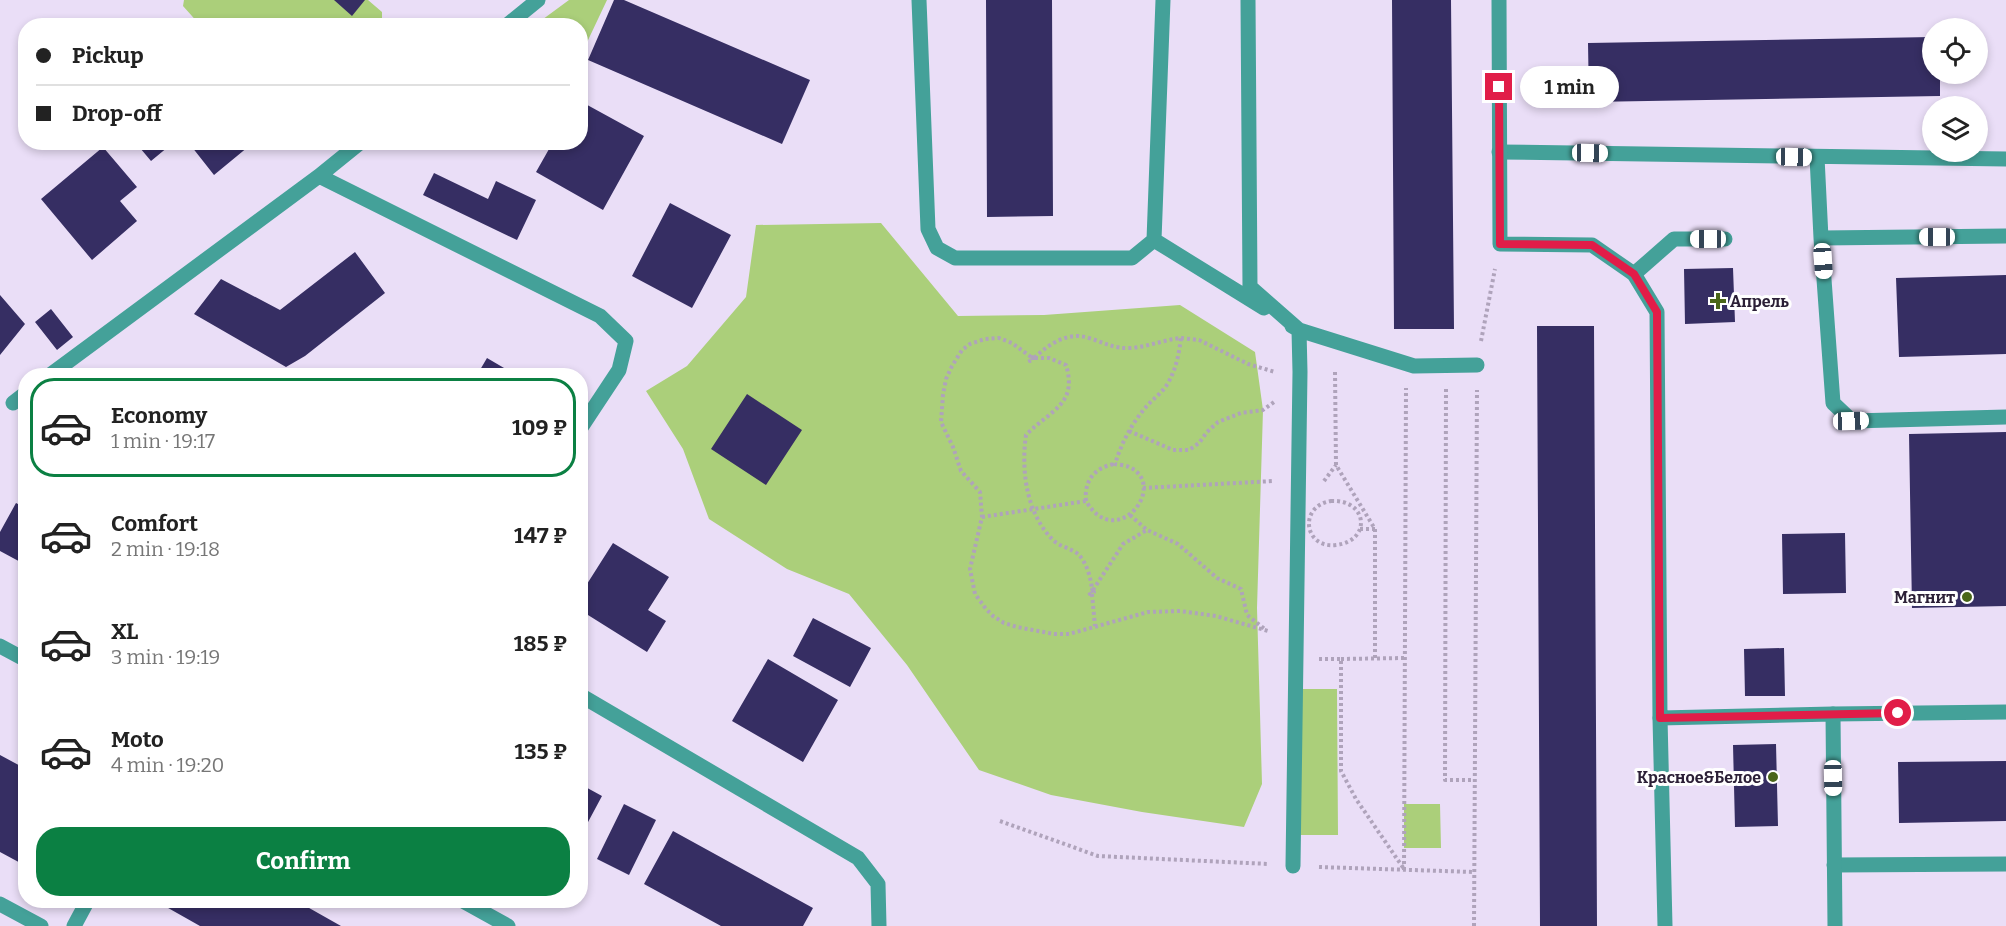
<!DOCTYPE html>
<meta charset="utf-8">
<style>
body{margin:0;font-family:Bitter,serif;background:#f6f6f6;color:#222;height:100vh;display:flex;flex-direction:column;font-size:22px;white-space:nowrap}
*{box-sizing:border-box;margin:0}
p{font-size:20px;color:#767676}
.icon{flex:none;width:33px;height:33px;fill:none;stroke:currentColor;stroke-width:2;stroke-linecap:round;stroke-linejoin:round}
.map{position:relative;flex:1;overflow:hidden}
.sheet{position:absolute;left:18px;top:368px;width:570px;height:540px;display:flex;flex-direction:column;background:#fff;border-radius:24px;box-shadow:0 3px 9px #0003}
.sheet>*{flex:none}
.banner{position:absolute;left:18px;top:18px;width:570px;height:132px;border-radius:24px;box-shadow:0 3px 9px #0003;display:grid;align-content:center;height:132px;padding:0 18px;background:#fff}
.tools{position:absolute;left:1922px;top:18px;display:grid;gap:12px}
.tools a{display:grid;place-items:center;width:66px;height:66px;border-radius:50%;background:#fff;box-shadow:0 3px 9px #0003;font-size:30px}
.end{position:absolute;width:27px;height:27px;margin:-14px;border:8px solid #e11d48;background:#fff;box-shadow:0 0 0 3px #fff}
.from{border-radius:50%}
.bubble{position:absolute;height:42px;border-radius:21px;background:#fff;box-shadow:0 3px 9px #0003;font-size:20px;font-weight:700;line-height:42px;text-align:center}
.car{position:absolute;width:18px;height:36px;margin:-18px -9px;border-radius:8px;box-shadow:0 0 4px 2px #0007;background:linear-gradient(#fff 24%,#345 0 40%,#fff 0 76%,#345 0 86%,#fff 0)}
.banner b{display:flex;align-items:center;gap:21px;height:57px;font-size:22px}
.banner b+b{border-top:2px solid #e0e0e0}
.banner i{width:15px;height:15px;background:#222}
ul{padding:10px 0 0;list-style:none}
li{display:flex;align-items:center;gap:18px;height:99px;margin:0 12px 9px;padding:0 6px;border:3px solid transparent;border-radius:24px}
li div{flex:1}
li b{display:block;font-size:22px}
li em{font-style:normal;font-weight:700}
li.active{border-color:#0b8043}
li>.icon{width:54px;height:54px;stroke-width:1.5}
.action{display:flex;gap:12px;margin-top:auto;padding:12px 18px}
.action a{flex:1;height:69px;border-radius:24px;background:#0b8043;color:#fff;font-size:24px;font-weight:700;line-height:69px;text-align:center}
.map>svg:first-child{display:block}
.green{fill:#abcf7a}
.building{fill:#362e63}
.lines{fill:none;stroke-linecap:round;stroke-linejoin:round}
.path{stroke:#afa3bb;stroke-width:4;stroke-dasharray:3 3;stroke-linecap:butt}
.lane{stroke:#44a199;stroke-width:15}
.street{stroke:#44a199;stroke-width:15}
.route{stroke:#e11d48;stroke-width:8}
.poi-dot{fill:#4a6619;stroke:#fff;stroke-width:2}
.labels{text-anchor:middle;dominant-baseline:central;stroke-width:6;stroke-linejoin:round;paint-order:stroke}
.poi-label{font-size:16px;font-weight:bold;fill:#2c2037;stroke:#fff;text-anchor:end}
</style>
<div class="map">
<svg width="2006" height="926" viewBox="0 0 2006 926">
<rect width="100%" height="100%" fill="#eadef7"/>
<path class="green" d="M184 0H368L382 12V25H200L183 6Z
M569 0H607L581 55 580 26 535 25Z
M881 223 958 316 1044 315 1180 305 1255 352 1263 410 1257 608 1262 784 1244 827 1142 812 1051 795 979 770 907 665 849 594 787 569 709 519 683 449 646 391 687 366 746 297 756 225Z
M1296 689H1337L1338 835H1294Z
M1404 804H1440L1441 848H1404Z"/>
<path class="building" d="M334 0H365L352 16Z
M614 0H624L810 80 782 144 588 60Z
M986 0H1052L1053 216 987 217Z
M1392 0H1451L1454 329H1394Z
M1932 37V74H1940V96L1589 102 1588 43Z
M580 101 644 136 603 210 536 172 553 142H580Z
M135 142H174L151 161Z
M188 142H254L214 175Z
M103 147 137 187 120 201 137 221 92 260 41 199Z
M434 173 488 199 496 181 536 200 517 240 423 195Z
M670 203 731 235 692 308 632 276Z
M355 252 385 293 305 356 286 367 194 314 221 279 280 310Z
M1733 268 1735 322 1685 324 1684 269Z
M2006 275V354L1899 357 1896 278Z
M0 295 25 324 0 355Z
M51 309 73 337 57 350 35 322Z
M1537 326H1594L1597 926H1540Z
M487 358 516 375H477Z
M747 394 802 430 766 485 711 449Z
M2006 432V606L1912 608 1909 434Z
M16 503 26 508V565L0 551V532Z
M1845 533 1846 593 1783 594 1782 534Z
M613 543 669 577 648 610 666 621 647 652 580 610V595Z
M813 618 871 648 850 687 793 656Z
M1784 648 1785 696H1745L1744 649Z
M768 659 838 700 803 762 732 721Z
M1776 744 1778 826 1735 827 1733 745Z
M0 755 26 769V866L0 852Z
M2006 761V821L1899 823 1898 762Z
M580 784 602 796 580 837Z
M624 804 656 820 629 875 597 859Z
M673 831 813 908 803 926H721L644 884Z
M154 900H295L341 926H200Z"/>
<g class="lines">
<path class="path" d="M1181 338 1199 340 1248 364 1275 372
M1481 341 1495 269
M1031 357 1012 343 999 338 985 339 970 344 962 350 952 366 946 379 943 395 941 422 953 447 961 471 980 492 982 517 970 569 975 594 986 609 993 616 1004 623 1017 627 1054 634H1069L1148 612 1180 611 1216 616 1268 631
M1034 357V360L1030 361 1029 358Z
M1035 358H1049L1066 365C1078 405 1050 410 1026 435 1021 470 1026 512 1052 539 1059 547 1072 548 1079 555 1087 564 1091 578 1092 590
M1335 372 1336 465 1375 529V659
M1446 389 1445 780H1474
M1129 431 1173 450H1189L1199 443 1207 432 1218 422 1241 413 1263 410 1274 402
M1324 481 1336 465
M1143 488 1274 481
M1086 501C1084 481 1094 468 1114 464
M1331 501C1368 499 1372 541 1336 545 1304 549 1298 506 1331 501Z
M1130 515 1147 530 1178 544 1217 578 1241 589 1247 615 1266 630
M982 517 1086 501C1116 553 1170 485 1129 467 1125 465 1119 465 1115 464 1121 444 1132 423 1146 407 1153 399 1162 393 1168 383 1176 369 1179 354 1181 338 1163 340 1147 347 1130 348 1114 349 1103 342 1089 338 1068 331 1049 344 1034 358
M1360 529H1375
M1092 590 1094 592 1090 594 1089 592Z
M1093 590 1123 544 1147 530
M1092 594 1095 626
M1319 659H1341V771L1356 799 1404 869
M1341 659 1405 658
M1000 821 1098 856 1269 864
M1319 867 1474 872
M1404 870 1406 388
M1474 926 1477 390"/>
<path class="lane" d="M919 0 928 229 937 248 955 258H1132L1154 240 1163 0
M1248 0 1250 287 1299 330 1300 372 1293 866
M506 26 538 0
M1499 152 2006 159
M1817 157 1821 238 2006 236
M319 176 361 142
M1821 238 1833 403 1852 421 2006 417
M1154 240 1264 308
M1634 274 1674 239H1725
M1292 326 1299 330 1414 366 1477 365
M50 375 319 176 600 316 626 341 619 370 580 429
M13 403 26 393
M0 646 26 660
M580 695 858 858 878 884 879 926
M1833 714 2006 712
M1660 718 1665 926
M1834 865 2006 864
M461 900 508 926
M0 904 41 926
M74 926 88 900"/>
<path class="street" d="M1499 0 1500 244 1592 245 1634 274 1657 312 1660 718 1833 714 1835 926"/>
</g>
<g class="lines">
<path class="route" d="M1499 87 1500 244 1592 245 1634 274 1657 312 1660 718 1898 713"/>
</g>
<g class="poi-dot">
<path d="M1715 292h6v6h6v6h-6v6h-6v-6h-6v-6h6z"/>
<circle cx="1967" cy="597" r="6"/>
<circle cx="1773" cy="777" r="6"/>
</g>
<g class="labels">
<g class="poi-label">
<text x="1730" y="301" text-anchor="start">Апрель</text>
<text x="1955" y="597">Магнит</text>
<text x="1761" y="777">Красное&amp;Белое</text>
</g>
</g>
</svg>
<div class="tools">
<a><svg class="icon" aria-label="locate" viewBox="0 0 24 24"><circle cx="12" cy="12" r="6"/><path d="M12 2v4M12 18v4M2 12h4M18 12h4"/></svg></a>
<a><svg class="icon" aria-label="layers" viewBox="0 0 24 24"><path d="M12 4l9 5-9 5-9-5zM3 14l9 5 9-5"/></svg></a>
</div>
<i class="end from" style="left:1898px;top:713px"></i>
<i class="end" style="left:1499px;top:87px"></i>
<div class="bubble" style="left:1520px;top:66px;width:99px">1 min</div>
<i class="car" style="left:1590px;top:153px;rotate:91deg"></i>
<i class="car" style="left:1794px;top:157px;rotate:91deg"></i>
<i class="car" style="left:1937px;top:237px;rotate:270deg"></i>
<i class="car" style="left:1708px;top:239px;rotate:270deg"></i>
<i class="car" style="left:1823px;top:261px;rotate:176deg"></i>
<i class="car" style="left:1851px;top:421px;rotate:88deg"></i>
<i class="car" style="left:1833px;top:778px;rotate:179deg"></i>
<div class="banner">
<b><i class="from"></i>Pickup</b>
<b><i></i>Drop-off</b>
</div>
<section class="sheet">
<ul>
<li class="active"><svg class="icon" aria-label="car" viewBox="0 0 24 24"><path d="M5 17H2v-5l4-1 3-4h7l3 4 3 1v5h-3M9 17h6M6 11h13"/><circle cx="7" cy="17" r="2"/><circle cx="17" cy="17" r="2"/></svg><div><b>Economy</b><p>1 min · 19:17</p></div><em>109 ₽</em></li>
<li><svg class="icon" aria-label="car" viewBox="0 0 24 24"><path d="M5 17H2v-5l4-1 3-4h7l3 4 3 1v5h-3M9 17h6M6 11h13"/><circle cx="7" cy="17" r="2"/><circle cx="17" cy="17" r="2"/></svg><div><b>Comfort</b><p>2 min · 19:18</p></div><em>147 ₽</em></li>
<li><svg class="icon" aria-label="car" viewBox="0 0 24 24"><path d="M5 17H2v-5l4-1 3-4h7l3 4 3 1v5h-3M9 17h6M6 11h13"/><circle cx="7" cy="17" r="2"/><circle cx="17" cy="17" r="2"/></svg><div><b>XL</b><p>3 min · 19:19</p></div><em>185 ₽</em></li>
<li><svg class="icon" aria-label="car" viewBox="0 0 24 24"><path d="M5 17H2v-5l4-1 3-4h7l3 4 3 1v5h-3M9 17h6M6 11h13"/><circle cx="7" cy="17" r="2"/><circle cx="17" cy="17" r="2"/></svg><div><b>Moto</b><p>4 min · 19:20</p></div><em>135 ₽</em></li>
</ul>
<div class="action"><a>Confirm</a></div>
</section>
</div>
